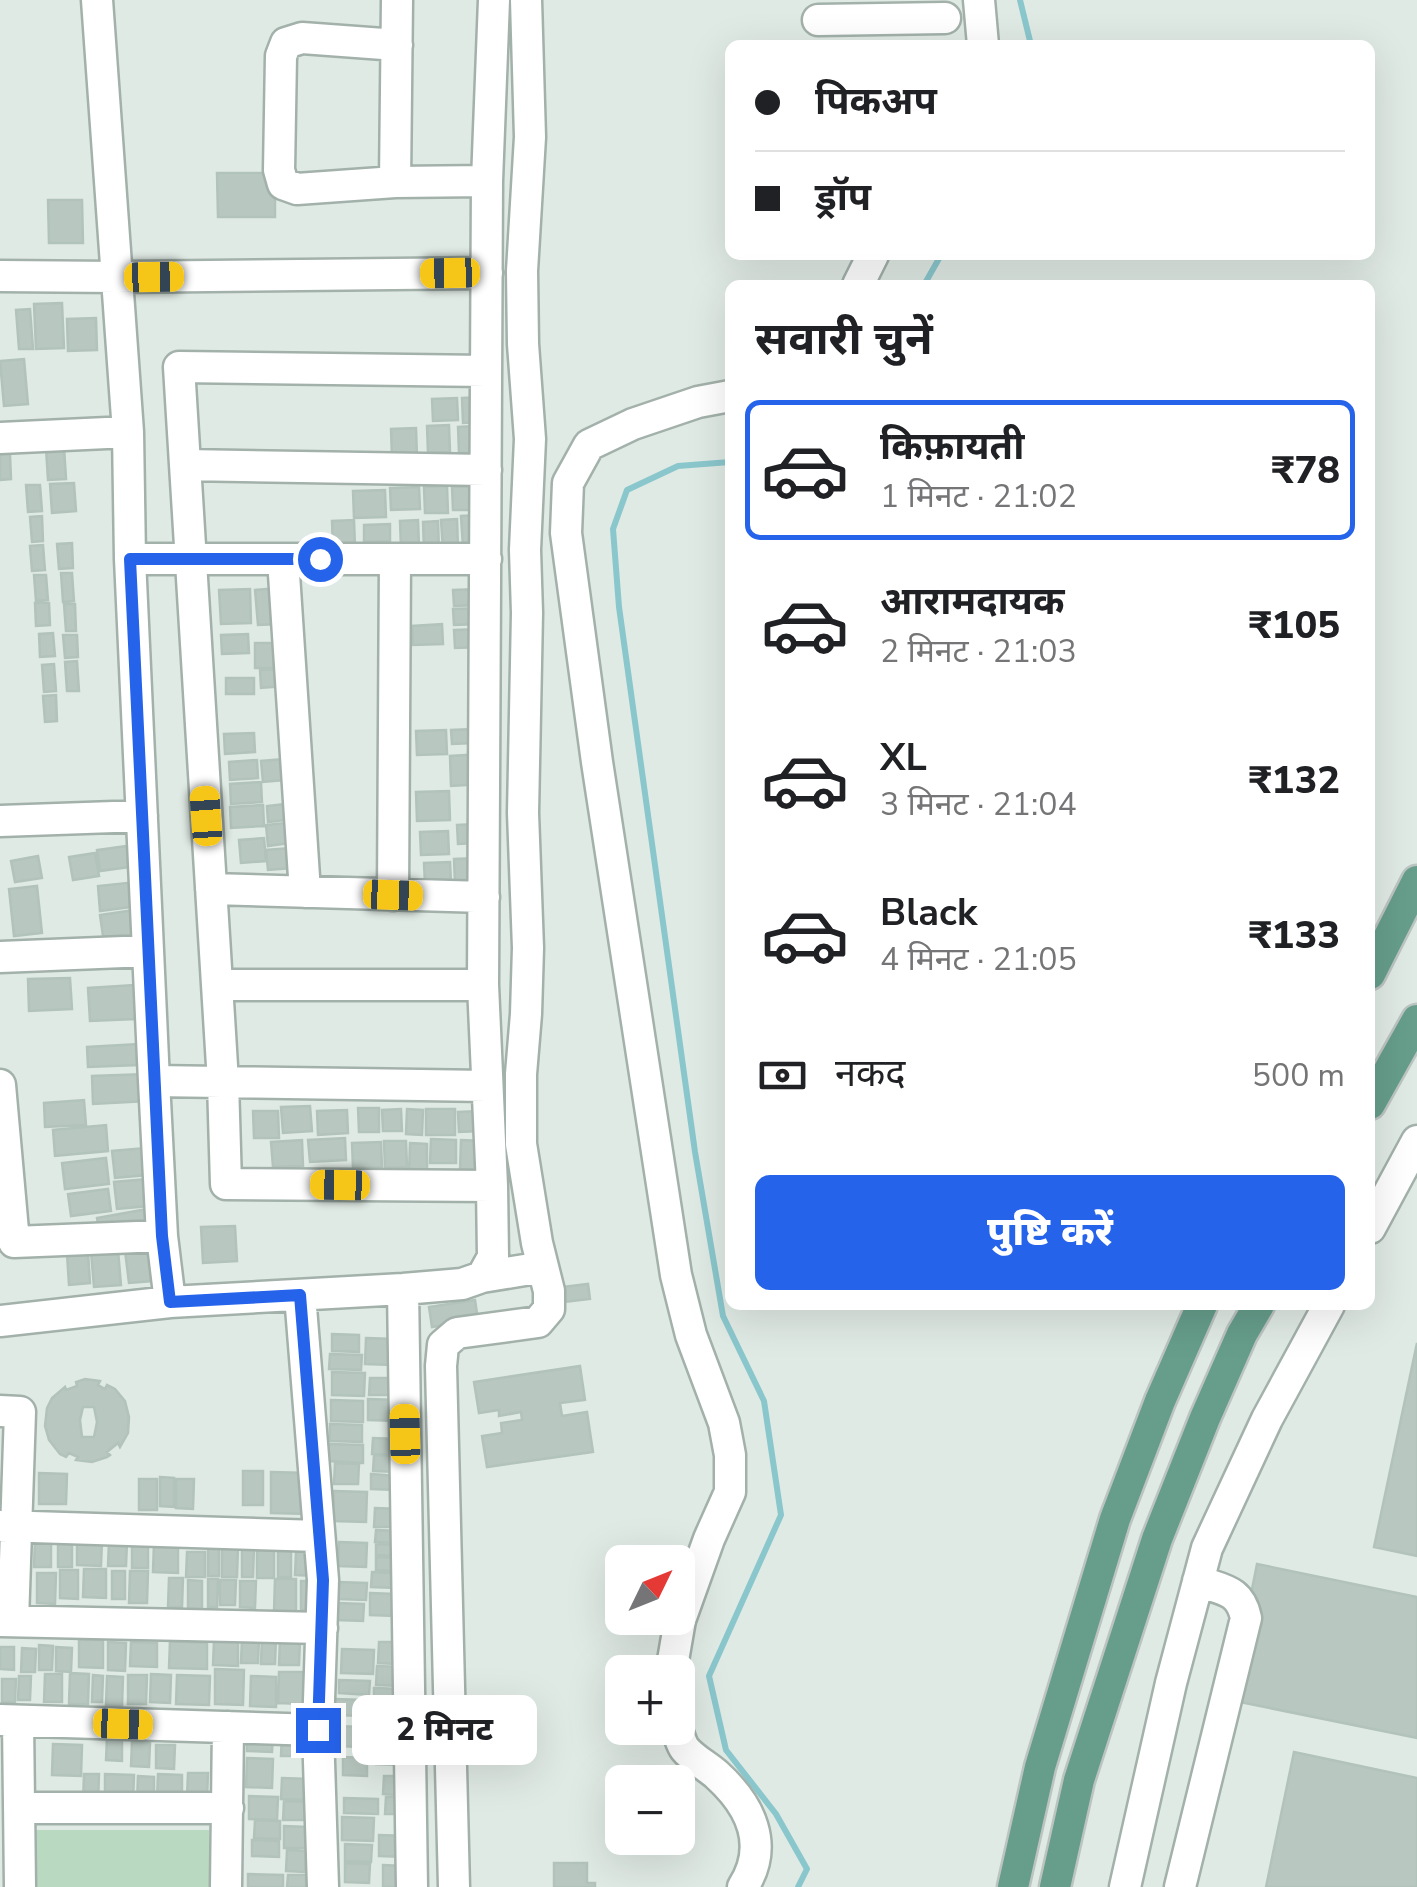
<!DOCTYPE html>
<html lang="hi">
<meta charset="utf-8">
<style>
body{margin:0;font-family:"Nunito Sans","Noto Sans Devanagari",sans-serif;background:#f6f6f6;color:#202124;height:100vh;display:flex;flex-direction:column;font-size:38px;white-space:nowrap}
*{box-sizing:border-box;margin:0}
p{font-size:32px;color:#757577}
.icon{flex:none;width:55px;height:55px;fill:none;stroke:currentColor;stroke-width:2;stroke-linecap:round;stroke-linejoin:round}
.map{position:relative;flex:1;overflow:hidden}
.drawer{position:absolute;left:725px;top:280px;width:650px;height:1030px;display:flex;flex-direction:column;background:#fff;border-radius:15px;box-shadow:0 10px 40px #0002}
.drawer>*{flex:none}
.hud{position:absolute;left:725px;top:40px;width:650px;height:220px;border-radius:15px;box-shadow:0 10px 40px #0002;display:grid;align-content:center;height:220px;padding:0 30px;background:#fff}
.needle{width:65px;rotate:47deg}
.controls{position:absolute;left:605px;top:1545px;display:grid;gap:20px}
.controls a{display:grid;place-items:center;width:90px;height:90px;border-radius:15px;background:#fff;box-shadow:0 10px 40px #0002;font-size:50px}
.end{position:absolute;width:45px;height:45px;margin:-22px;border:12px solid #2563eb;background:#fff;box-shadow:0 0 0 5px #fff}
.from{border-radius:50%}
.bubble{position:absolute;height:70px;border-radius:15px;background:#fff;box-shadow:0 10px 40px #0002;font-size:32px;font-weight:800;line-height:70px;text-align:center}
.car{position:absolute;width:30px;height:60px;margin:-30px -15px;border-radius:12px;box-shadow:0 0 8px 2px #0007;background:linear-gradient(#f5c518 24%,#345 0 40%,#f5c518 0 76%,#345 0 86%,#f5c518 0)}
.hud b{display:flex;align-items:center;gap:35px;height:95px;font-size:38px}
.hud b+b{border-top:2px solid #e0e0e0}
.hud i{width:25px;height:25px;background:#202124}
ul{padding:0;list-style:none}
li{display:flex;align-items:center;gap:30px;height:140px;margin:0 20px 15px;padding:0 10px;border:5px solid transparent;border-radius:15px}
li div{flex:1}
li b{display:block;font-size:38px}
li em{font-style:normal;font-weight:800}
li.active{border-color:#2563eb}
li>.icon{width:90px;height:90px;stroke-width:1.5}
h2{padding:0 30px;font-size:45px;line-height:120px}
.pay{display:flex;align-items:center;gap:25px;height:110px;padding:0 30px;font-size:38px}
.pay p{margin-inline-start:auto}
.button{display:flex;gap:20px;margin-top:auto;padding:20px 30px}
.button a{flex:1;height:115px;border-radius:15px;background:#2563eb;color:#fff;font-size:40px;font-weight:800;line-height:115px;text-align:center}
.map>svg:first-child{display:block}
.green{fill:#b9dac0}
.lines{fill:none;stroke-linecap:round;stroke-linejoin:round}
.stream{stroke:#8ac7cd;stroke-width:6}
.building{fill:#b8c7c0;stroke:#b2c3bb;stroke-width:2.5;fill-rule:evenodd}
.minor-casing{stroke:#a3b1ab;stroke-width:35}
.major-casing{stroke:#bcc4c1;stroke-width:35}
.minor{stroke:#fff;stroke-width:30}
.major{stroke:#669d8b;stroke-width:30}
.route{stroke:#2563eb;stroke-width:12}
</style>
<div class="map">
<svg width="1417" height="1887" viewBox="0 0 1417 1887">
<rect width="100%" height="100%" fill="#e0eae4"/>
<path class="green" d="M26 1830H209V1887H27Z"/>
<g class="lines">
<path class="stream" d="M1020 0 1031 45
M924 285 941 255
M730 462 678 466 627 490 613 529 619 607 695 1152 723 1316 764 1401 781 1515 709 1676 726 1750 776 1814 807 1869 798 1887"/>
</g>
<path class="building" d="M217 173H275V217H218Z
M48 200H82L83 243H49Z
M62 303 64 348 36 349 34 304Z
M30 309 33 349H19L16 310Z
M96 318 97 350 68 351 67 319Z
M24 359 28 404 4 406 0 361Z
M483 397 484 422 463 423 462 398Z
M457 398 458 420 433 421 432 399Z
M449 425 450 452 428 453 427 426Z
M474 426 475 453H459L458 427Z
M416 428 417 457 392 458 391 429Z
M64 447 66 479 48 480 46 448Z
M0 454H10L11 479 0 480Z
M74 483 76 511 52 513 50 484Z
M26 485H40L42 511 28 512Z
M447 486 448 513H425L424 487Z
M475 486V510H453L452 487Z
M419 487 420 509 391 510 390 488Z
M385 490 386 517 354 518 353 491Z
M478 515 479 547H463L461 516Z
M42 516 43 541 32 542 30 517Z
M457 519 458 549 443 550 441 520Z
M354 520 355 547 333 548 332 521Z
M418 520 419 547 401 548 400 521Z
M438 521 439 550H424L423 522Z
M390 524V541L364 542V525Z
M72 543 73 568 59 569 57 544Z
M43 545 45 570 32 571 30 546Z
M61 573H72L74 601 63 602Z
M34 575H46L48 600 36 601Z
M278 588 280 624 258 625 255 590Z
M250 589 251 623 221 624 219 590Z
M480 589 481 605 454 606 453 590Z
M35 603H49L50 625 36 626Z
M64 604H75L76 631H66Z
M480 608 481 624 454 625 453 609Z
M442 624 443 644 413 645 412 626Z
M481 629V647L455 648 454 630Z
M53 633 55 656 40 657 39 634Z
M248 634 249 653 222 654 221 635Z
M63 635H77L78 657 65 658Z
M255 643H283V668H255Z
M77 661 79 691H67L65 662Z
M54 664 56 691 44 692 42 665Z
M283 669 284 686 261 688 260 670Z
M226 678H254V694H226Z
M56 695 57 721 45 722 43 696Z
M473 729 474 743 452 744 451 730Z
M446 730 447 754 417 755 416 731Z
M254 733 255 752 225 754 224 734Z
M482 754 483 784 451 786 450 756Z
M283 759 285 780 263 782 261 761Z
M257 760 258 778 230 780 229 762Z
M261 782 262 802 231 804 230 784Z
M449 791 450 820 417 821 416 792Z
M294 803 295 819 268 822 267 806Z
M263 805 264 826 231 828 230 807Z
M294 822 297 842 268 846 266 825Z
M476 824 477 843 458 844 457 825Z
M448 831 449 854 421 855 420 832Z
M264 838 266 861 241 863 239 840Z
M127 846 130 867 100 871 97 850Z
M290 848 292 868 268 870 266 850Z
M95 853 99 876 73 880 69 857Z
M38 856 42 878 15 882 11 861Z
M479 858 480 883 455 884 454 859Z
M450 862 451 883 425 884 424 863Z
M136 882 139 906 100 911 98 886Z
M37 886 42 933 14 936 9 889Z
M141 909 145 937 104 943 100 915Z
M70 978 72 1009 29 1011 28 979Z
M134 985 136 1019 90 1021 88 988Z
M138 1044 139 1065 88 1067 87 1047Z
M146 1074 147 1101 93 1104 92 1076Z
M84 1100 86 1125 45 1127 44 1103Z
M310 1106 312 1131 283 1133 281 1107Z
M358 1108H379V1132H359Z
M401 1109 402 1131H383L382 1110Z
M407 1109 423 1110 422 1135 406 1134Z
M426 1109H455V1135H426Z
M347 1110 348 1133 318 1135 317 1111Z
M253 1111H278L279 1138H254Z
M480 1111 481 1131 459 1132 458 1112Z
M106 1125 108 1151 55 1156 53 1130Z
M345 1138 346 1160 310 1162 308 1140Z
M431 1139 456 1140V1163H430Z
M302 1140 303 1166 273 1167 271 1142Z
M461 1140 483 1141 482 1171H460Z
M384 1141H406L407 1167 385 1168Z
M381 1142 382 1167 353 1168 352 1143Z
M410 1143 427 1144V1175L409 1174Z
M145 1148 147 1175 115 1178 112 1151Z
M106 1158 109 1184 65 1189 62 1163Z
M147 1179 149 1206 117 1209 114 1182Z
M108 1189 111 1211 71 1216 68 1194Z
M147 1209 150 1227 100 1236 97 1218Z
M235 1226 237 1261 203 1263 201 1227Z
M150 1249 153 1281 129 1283 125 1251Z
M118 1250 121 1285 94 1287 91 1252Z
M88 1253 90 1283 69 1285 67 1254Z
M588 1284 590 1299 563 1302 562 1287Z
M475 1300 478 1320 432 1327 429 1307Z
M332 1334 359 1335V1352L332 1351Z
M366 1338 394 1339 393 1365 365 1364Z
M1417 1343V1556L1374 1547Z
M330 1354 362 1355 361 1370 329 1369Z
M580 1366 585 1400 560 1403 562 1416 587 1412 593 1452 487 1467 482 1436 502 1433 501 1423 522 1420 521 1412 499 1416V1410L479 1413 474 1382Z
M332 1372 365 1373 364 1396 332 1395Z
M370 1378H398L397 1395H369Z
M85 1379 100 1381 98 1385 105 1389 107 1385 115 1389 125 1401 129 1417 128 1433 120 1447 118 1443 107 1452 110 1455 107 1457 92 1462 76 1460 78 1457 69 1453 66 1457 60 1454 49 1440 45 1426 47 1408 52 1398 65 1387 66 1390 77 1386 76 1382ZM83 1407H94L97 1422 94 1437H82L80 1420Z
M368 1399 398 1400 397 1421 368 1420Z
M331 1400 363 1401V1422L331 1421Z
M330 1424 362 1425V1442L330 1441Z
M373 1438 397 1439 396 1455 372 1454Z
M329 1444 363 1445V1463L328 1461Z
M374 1455 398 1456V1472L373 1471Z
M335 1463 359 1464 358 1484H334Z
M243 1471H263V1505H243Z
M271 1472 309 1473V1514L271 1513Z
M39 1473 67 1474 66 1504H39Z
M371 1474 397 1476 396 1490 371 1489Z
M160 1477 174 1478V1507L160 1506Z
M139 1479H157V1510H139Z
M176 1479H194L193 1509 176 1508Z
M334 1491 367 1492 366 1522 333 1521Z
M375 1508 400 1509 399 1527H374Z
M376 1530 399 1531 398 1543 375 1542Z
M35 1539H51V1567H34Z
M77 1540H102L101 1566 77 1565Z
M109 1541 127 1542 126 1566H108Z
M132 1541H148V1568H132Z
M154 1542H178V1573L153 1572Z
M339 1542 367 1543 366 1567 338 1566Z
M58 1544H72V1567H58Z
M376 1544 398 1545 397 1556 376 1555Z
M222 1546H238L237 1577H222Z
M242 1546H254L253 1577H242Z
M257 1546 274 1547V1578H257Z
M208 1547H219V1576H208Z
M278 1547H291V1577H278Z
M187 1552H205V1577H186Z
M296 1552H316V1576L295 1575Z
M376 1557 395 1558V1571L376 1570Z
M1257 1564 1417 1597V1738L1230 1700Z
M84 1569H106V1598L83 1597Z
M60 1570H78V1599L60 1598Z
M112 1571H125V1599H112Z
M130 1571H148L147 1603H129Z
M372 1572 396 1573V1588L371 1587Z
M37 1573H56L55 1604 37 1603Z
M169 1578H183L182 1607H168Z
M208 1579H218L217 1607H208Z
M275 1579H296V1613L274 1612Z
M188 1580 202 1581V1610H188Z
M220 1580H236L235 1605H220Z
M240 1581H256L255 1608 240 1607Z
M301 1581H316V1610H301Z
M338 1582 367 1583 366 1600 337 1599Z
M370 1593 395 1594 394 1616 370 1615Z
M337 1603 364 1604 363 1621 337 1620Z
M262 1637H276L275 1664H261Z
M242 1638 259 1639 258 1663H241Z
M280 1639 300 1640 299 1665H279Z
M79 1640H103V1668L79 1667Z
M214 1640 238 1641V1666L213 1665Z
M170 1641 207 1643V1669L169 1668Z
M108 1642 126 1643 125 1671 108 1670Z
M131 1642 157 1643V1667L130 1666Z
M379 1642H395V1664L378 1663Z
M39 1645 53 1646 52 1670H39Z
M0 1647H14V1670L0 1669Z
M56 1647 72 1648 71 1672 56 1671Z
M22 1648 36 1649 35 1672H21Z
M342 1649 374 1650 373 1674 341 1673Z
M377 1666 400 1667V1686L376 1685Z
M215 1669 244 1670 243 1705 215 1704Z
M279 1672H304L303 1704 278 1703Z
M70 1673 89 1674 88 1704H69Z
M45 1674H62V1702H44Z
M151 1674 171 1675 170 1703 150 1702Z
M93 1675 103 1676 102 1702H92Z
M128 1675H147L146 1704H128Z
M177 1675 210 1676 209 1705 176 1704Z
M19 1676H31L30 1700H18Z
M107 1676 123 1677 122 1706H106Z
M251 1676 276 1677V1707L250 1706Z
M2 1679H16L15 1702H2Z
M339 1680 370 1681 369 1695 339 1693Z
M374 1688 401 1689V1704H374Z
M334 1699 366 1700V1716L333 1715Z
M372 1706 399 1707 398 1728H372Z
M334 1726 364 1727V1747L334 1746Z
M282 1733 302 1734 301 1756H281Z
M247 1734H273L272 1752 247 1751Z
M107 1737 122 1738V1761L106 1760Z
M132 1742 150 1743 149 1767 131 1766Z
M53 1744 82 1745 81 1776 52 1775Z
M156 1745H175L174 1769 156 1768Z
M377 1746 403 1747V1765L376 1764Z
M1294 1752 1417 1778V1887H1266Z
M343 1757 367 1758V1776L343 1775Z
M247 1758 273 1759 272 1788 246 1787Z
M188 1773H208L207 1797H187Z
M84 1774H99L98 1804 83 1803Z
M105 1774 134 1775 133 1803 105 1802Z
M158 1774 182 1775V1801L157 1800Z
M138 1776 154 1777V1802L137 1801Z
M384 1776H406L405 1795 383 1794Z
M282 1778 309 1779 308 1800 281 1799Z
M249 1796 278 1797 277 1820 249 1819Z
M386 1797H404L403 1814H385Z
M344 1798 378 1799V1814L344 1813Z
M284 1801 307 1802 306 1820H283Z
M342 1817 374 1818 373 1841 342 1840Z
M255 1820 280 1821V1839L254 1838Z
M284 1826 308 1827 307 1848H284Z
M379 1835 406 1836V1857L379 1856Z
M252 1840 279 1841V1857L252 1856Z
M345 1844 372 1845 371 1862 345 1861Z
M287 1850 306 1851 305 1872 286 1871Z
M345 1863 370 1864 369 1883 345 1882Z
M554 1863H587V1883H595V1887H554Z
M383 1865 404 1866 403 1887H383Z
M248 1874 283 1875V1887H248Z
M288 1875H306V1887H287Z"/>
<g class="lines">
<defs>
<path id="minor" d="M97 0 128 432 130 559 154 1081 162 1236 170 1302
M979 0 983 45
M818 20 945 18
M397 45 302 38 286 43 281 56 279 170 283 184 297 189 395 182 487 181
M395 182 397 0
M0 276 117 277 487 273
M858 285 873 255
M486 371 179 367 223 1082 226 1184 492 1186
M0 438 128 432
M185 465 486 470
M130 559H486
M283 559 305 892
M0 821 142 816
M211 889 484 897
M393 895 395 559
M0 957 148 951
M217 985H483
M154 1081 487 1086
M0 1085 14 1242 162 1236
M1370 1228 1417 1141
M482 1277 493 1257 492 1186 483 985 487 181 494 0
M403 1289 412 1887
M300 1295 323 1580 318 1730 323 1887
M0 1321 170 1302 403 1289 462 1284 482 1277 543 1267
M0 1411 20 1412 13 1621
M0 1526 319 1536
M0 1621 322 1628
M671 1672 680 1620 709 1539 730 1492V1455L724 1423 691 1335 676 1275 597 762 566 533 568 483 589 445 633 424 698 402 730 396
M0 1720 318 1730
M18 1721 20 1887
M676 1728C679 1734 681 1744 685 1749 693 1759 707 1766 717 1775 750 1805 770 1845 743 1887
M20 1808H228
M226 1887 228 1727
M454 1887 441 1366 443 1345 457 1333 538 1322 549 1309V1291L537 1243 521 1144V1074L526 1014 528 948 523 813 527 613 525 550 530 439 523 344 522 271 530 137 526 0
M1125 1887 1171 1683 1207 1548 1267 1419 1329 1305
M1180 1887 1246 1618C1240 1589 1222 1590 1198 1581"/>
<path id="major" d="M1370 974 1417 881
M1370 1104 1417 1020
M1013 1887 1040 1767 1115 1519 1160 1401 1202 1305
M1055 1887 1079 1780 1157 1539 1205 1418 1242 1334 1259 1305"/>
</defs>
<use href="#minor" class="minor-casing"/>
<use href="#major" class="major-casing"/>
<use href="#minor" class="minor"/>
<use href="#major" class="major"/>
</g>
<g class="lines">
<path class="route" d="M318 1730 323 1580 300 1295 170 1302 162 1236 130 559H320"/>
</g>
</svg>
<div class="controls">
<a><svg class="needle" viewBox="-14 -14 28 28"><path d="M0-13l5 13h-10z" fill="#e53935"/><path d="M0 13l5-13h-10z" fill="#757577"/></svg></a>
<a>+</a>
<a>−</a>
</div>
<i class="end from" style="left:320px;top:559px"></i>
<i class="end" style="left:318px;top:1730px"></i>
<div class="bubble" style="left:352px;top:1695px;width:185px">2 मिनट</div>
<i class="car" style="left:450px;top:273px;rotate:269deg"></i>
<i class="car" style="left:154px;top:277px;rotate:89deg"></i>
<i class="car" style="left:206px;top:816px;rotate:356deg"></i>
<i class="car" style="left:393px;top:895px;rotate:92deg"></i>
<i class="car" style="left:340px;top:1185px;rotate:271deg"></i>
<i class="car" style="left:405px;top:1434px;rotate:359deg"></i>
<i class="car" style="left:123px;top:1724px;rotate:92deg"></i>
<div class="hud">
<b><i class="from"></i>पिकअप</b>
<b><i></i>ड्रॉप</b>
</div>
<section class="drawer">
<h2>सवारी चुनें</h2>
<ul>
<li class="active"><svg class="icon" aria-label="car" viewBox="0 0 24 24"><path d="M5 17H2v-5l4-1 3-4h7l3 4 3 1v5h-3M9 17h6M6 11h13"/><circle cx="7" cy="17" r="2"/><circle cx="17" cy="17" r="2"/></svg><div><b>किफ़ायती</b><p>1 मिनट · 21:02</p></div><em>₹78</em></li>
<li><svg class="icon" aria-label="car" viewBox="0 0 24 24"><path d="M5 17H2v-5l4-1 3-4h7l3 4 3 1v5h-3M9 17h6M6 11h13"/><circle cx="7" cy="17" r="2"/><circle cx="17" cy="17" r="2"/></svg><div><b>आरामदायक</b><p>2 मिनट · 21:03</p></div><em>₹105</em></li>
<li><svg class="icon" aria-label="car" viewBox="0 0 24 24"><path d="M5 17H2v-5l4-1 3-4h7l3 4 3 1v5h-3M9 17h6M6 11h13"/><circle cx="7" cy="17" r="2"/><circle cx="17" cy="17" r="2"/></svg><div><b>XL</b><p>3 मिनट · 21:04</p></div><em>₹132</em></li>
<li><svg class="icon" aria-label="car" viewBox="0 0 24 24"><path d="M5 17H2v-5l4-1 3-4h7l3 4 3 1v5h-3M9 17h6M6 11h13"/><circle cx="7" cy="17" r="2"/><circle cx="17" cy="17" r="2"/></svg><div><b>Black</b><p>4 मिनट · 21:05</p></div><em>₹133</em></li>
</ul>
<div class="pay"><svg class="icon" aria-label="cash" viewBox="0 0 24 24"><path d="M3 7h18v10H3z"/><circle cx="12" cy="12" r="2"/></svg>नकद<p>500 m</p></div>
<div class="button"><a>पुष्टि करें</a></div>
</section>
</div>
